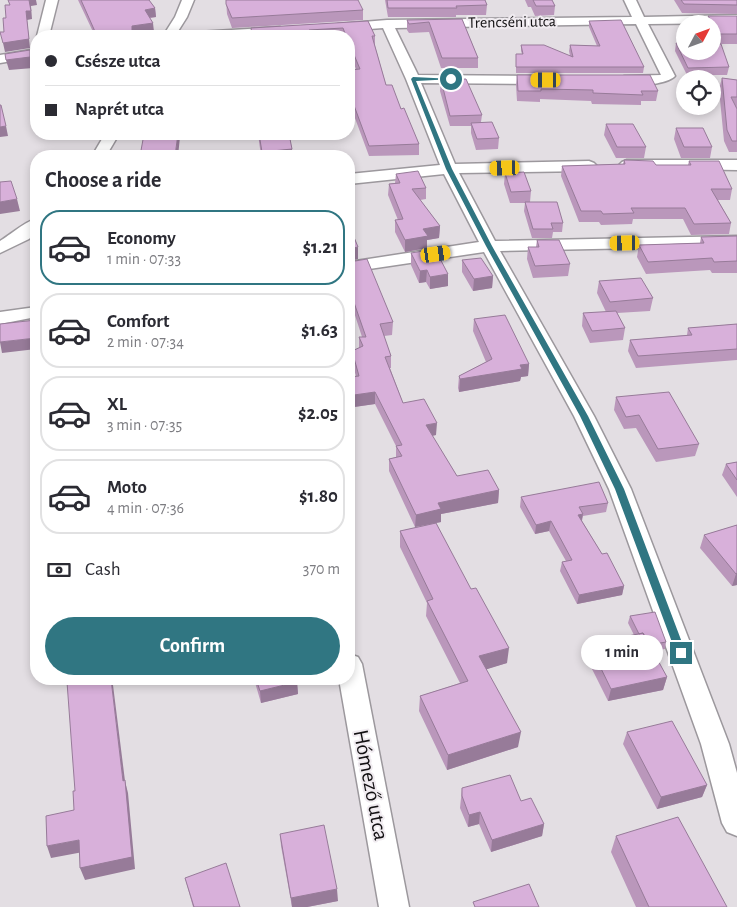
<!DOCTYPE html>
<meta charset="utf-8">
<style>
body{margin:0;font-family:"Alegreya Sans",sans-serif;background:#f2f2f3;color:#2b2b33;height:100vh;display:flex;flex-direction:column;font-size:19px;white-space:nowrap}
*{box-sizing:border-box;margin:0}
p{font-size:16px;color:#7c7c81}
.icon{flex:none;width:28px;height:28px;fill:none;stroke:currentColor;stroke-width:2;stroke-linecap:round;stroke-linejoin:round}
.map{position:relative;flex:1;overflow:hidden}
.sheet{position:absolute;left:30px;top:150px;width:325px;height:535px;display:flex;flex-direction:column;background:#fff;border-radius:20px;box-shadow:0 2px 8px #0003}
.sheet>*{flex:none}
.top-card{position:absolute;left:30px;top:30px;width:325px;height:110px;border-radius:20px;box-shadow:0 2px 8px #0003;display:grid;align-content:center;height:110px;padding:0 15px;background:#fff}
.needle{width:32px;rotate:49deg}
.controls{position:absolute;left:676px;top:15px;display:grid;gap:10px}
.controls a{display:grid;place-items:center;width:45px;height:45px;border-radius:50%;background:#fff;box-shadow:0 2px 8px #0003;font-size:25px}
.end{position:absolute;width:22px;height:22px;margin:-11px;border:6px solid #307682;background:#fff;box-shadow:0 0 0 2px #fff}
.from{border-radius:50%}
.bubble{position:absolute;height:35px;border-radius:18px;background:#fff;box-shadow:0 2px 8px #0003;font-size:16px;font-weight:700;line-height:35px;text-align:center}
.car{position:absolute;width:15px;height:30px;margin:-15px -8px;border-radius:6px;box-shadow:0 0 4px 1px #0007;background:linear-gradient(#f5c518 24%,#345 0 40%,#f5c518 0 76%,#345 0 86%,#f5c518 0)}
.top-card b{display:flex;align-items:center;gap:18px;height:48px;font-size:19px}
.top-card b+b{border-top:1px solid #e1e1e2}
.top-card i{width:12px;height:12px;background:#2b2b33}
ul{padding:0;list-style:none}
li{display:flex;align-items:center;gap:15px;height:75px;margin:0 10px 8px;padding:0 5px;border:2px solid #e1e1e2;border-radius:20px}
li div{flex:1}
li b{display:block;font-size:19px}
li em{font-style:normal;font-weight:700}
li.selected{border-color:#307682}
li>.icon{width:45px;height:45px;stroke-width:1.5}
h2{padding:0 15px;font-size:22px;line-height:60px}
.pay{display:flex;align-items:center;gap:12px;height:55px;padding:0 15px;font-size:19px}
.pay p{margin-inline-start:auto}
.cta{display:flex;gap:10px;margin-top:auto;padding:10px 15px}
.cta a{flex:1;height:58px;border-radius:30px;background:#307682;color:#fff;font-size:20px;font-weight:700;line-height:58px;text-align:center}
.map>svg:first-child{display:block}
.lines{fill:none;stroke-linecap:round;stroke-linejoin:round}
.minor-casing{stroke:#9c989d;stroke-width:3}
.minor{fill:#fff;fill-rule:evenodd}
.wall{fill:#ba97bb}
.shaded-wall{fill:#977b99}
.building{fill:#d8b0da;stroke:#977b99}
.route{fill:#307682}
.labels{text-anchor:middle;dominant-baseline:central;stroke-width:4;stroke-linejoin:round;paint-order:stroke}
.far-street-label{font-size:16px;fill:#131113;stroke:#f0ebf0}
.near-street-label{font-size:22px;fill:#131113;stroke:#f0ebf0}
</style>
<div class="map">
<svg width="737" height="907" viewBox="0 0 737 907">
<rect width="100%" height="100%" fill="#e3dee3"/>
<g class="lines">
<defs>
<path id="minor" d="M46 0H58L49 36H37Z
M182 0H194L187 17 175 36H163L175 17Z
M624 0H636L644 17 737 15V23L648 24 675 76C667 85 625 89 617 80L624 76 661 75 636 24 395 28 418 75 546 76 553 80 546 84 421 83 455 164 589 161 594 163 597 166 594 169 589 171 459 173 495 241 737 236V246L500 251 594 416 631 489 729 744 737 773V836L727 832 722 823 701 744 609 489 574 416 484 252 349 272V262L479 242 444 174 349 184V174L440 165 406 79 383 28 342 31 336 27 338 24 387 20 632 17Z
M280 27 286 31 284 34 255 36H192L198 32Z
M36 49V57L0 63V55Z
M105 134H119L106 156H92Z
M627 160H737V170L622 168 619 165 622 162Z
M36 219V232L29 239 0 253V241C10 235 26 221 36 219Z
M36 307V317L0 324V312Z
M349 654 358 657 362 664 409 907H379L339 679H349Z"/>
</defs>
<use href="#minor" class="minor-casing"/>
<use href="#minor" class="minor"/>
</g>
<path class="wall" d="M78 0H149L155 8 156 17 150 18 154 32 133 35V36H95Z
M226 0 363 10V20L232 28 227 14Z
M385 0H485L487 5 486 15H456V17H388Z
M525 0H552L555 6 554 15 535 16 531 7H528Z
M674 0H737V14L682 13Z
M708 16H737V44H718L712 35V24H707Z
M462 19 478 58V68H441L429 32 409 33 407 30V20Z
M368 21 375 36V46L386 85 401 109 419 144V155L369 156 349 102V70L356 69 349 52V36H252L251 28Z
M589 21 644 67 643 73H516V54H522L521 51V45L570 56 569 51 570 45 597 46 589 27Z
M676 43 729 67 727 75H687L675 51Z
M517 75 658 91 656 101H641V105L592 104 591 101 540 99V102L517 101 516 85Z
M722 78 737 80V108H736L737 109V152H729L724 141 719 89Z
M441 80 482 115 481 122 499 138 498 149 476 150 471 133V126H450L440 91Z
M606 124 646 147 644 158H616L604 135Z
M676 128 712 147 710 158H681L674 139Z
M258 134H289L292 149 293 156H261Z
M624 160 656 165H688L689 161 732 189 730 200H718L731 223 729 234 691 235 683 219H633L632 224 601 225 599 222H579L561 176 562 166 623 164Z
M505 173 531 191 530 202 563 223 562 232H553L552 238H532L524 211 525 203H510L504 184Z
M396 174 426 188V199L420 200 440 226 439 238 427 240V248L405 252 395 232V220H398L388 195 389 184 395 183Z
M737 236V273H712L710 270 646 274 637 257 639 245 700 243 701 237Z
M537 240 570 264 568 276 533 278 527 259 528 247H536Z
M411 253 448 286 430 289 426 282 419 283 411 265Z
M462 260 493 276 492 288 473 291 462 272Z
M349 262 393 322 392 335 384 336 391 356V368H390L403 403 436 435 432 436 457 476 499 490 498 503 441 514V522L436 523 507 663 486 669 518 747 447 770 419 711 420 696 460 683 426 616 427 603 400 547V531L432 524 415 527 389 471V459L396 457V446L375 404 354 407 349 390V377L356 376 352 363V351L359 348V337H362L352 306 349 307Z
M599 281 653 298 650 311 617 313 625 328 623 340 590 343 582 326 583 313 606 312 597 293Z
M474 319 529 364 528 376 521 377 520 381 459 392 458 388 459 376 486 362 473 331Z
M737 324V360L636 368 628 351 630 340 687 335 688 328Z
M616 397 699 444 695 456 656 462 636 428 624 429 614 410Z
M737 462V497L722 475 726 464Z
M521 497 608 503 606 512 583 516 582 521 602 554 624 586 622 595 577 604 560 571 562 562 566 561 549 531 535 534 520 507Z
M737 525V585L732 586 700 548 704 535Z
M630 616 666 642 665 649 652 651 667 677 663 690 608 701 586 657 589 644 634 635 628 623Z
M254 679H296L297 682 298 694 261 703Z
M627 732 707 785 702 797 657 809 623 744Z
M462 788 521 801 544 824 542 836 491 852 479 824 468 827 460 808Z
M280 834 338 901 307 907H292L281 846Z
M616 836 727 907H636L611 852Z
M185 878 240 907H193Z"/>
<path class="shaded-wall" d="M29 0H36L37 5 31 6 32 19 27 20 30 48 5 52 3 43Z
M155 8 156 17 146 18 145 10Z
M153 23 154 32 133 35 132 36V26Z
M30 50 33 68 9 70 6 60Z
M6 126 8 136 0 137V127Z
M178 134H180V137L178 156H175Z
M292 149 293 156H262V152Z
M17 199 20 211 0 214V202Z
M440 226 439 238 427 240V248L405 252V240L423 229Z
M358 247V259L349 261V249Z
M427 270 426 282 419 283 420 271Z
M448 274V286L430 289V277Z
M493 276 492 288 473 291 474 279Z
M351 294 352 306 349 307V295Z
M36 338V349L2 353 0 342Z
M529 364 528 376 521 377 520 381 459 392 460 379 520 365Z
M375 392V404L354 407V395Z
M437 423 436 435 425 437 426 425Z
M499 490 498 503 441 514V522L415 527 416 515 438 503Z
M583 514 581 523 578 515Z
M551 521 549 531 535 534 536 525Z
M737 573V585L732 586 736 574Z
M624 586 622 595 577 604 579 595Z
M509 648 507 663 478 672 479 656Z
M667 677 663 690 608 701 611 689Z
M111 679H112L113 685 125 781 128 793 135 869 85 880 80 868 123 781Z
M297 682 298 694 261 703 260 691Z
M521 732 518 747 447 770 448 755Z
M707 785 702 797 657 809 661 797Z
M480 812 479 824 468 827 469 815Z
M544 824 542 836 491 852 492 840Z
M79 840 83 852 51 858 47 846Z
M337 889 338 901 307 907H292L291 898Z"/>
<path class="building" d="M8 0H29L31 11H26L29 39 3 43 0 32H4L3 18H6L5 5H10Z
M81 0H149L155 8 145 10 153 23 132 26V36H97Z
M226 0H358L363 10 232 18 226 4Z
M387 0H485L487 5 456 6 457 8H388Z
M533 0H552L555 6H536Z
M681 0H737V5L684 4Z
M708 16H737V34H720Z
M462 19 478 58H442L429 22 409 24 407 20Z
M621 20 644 67H516V54H523L521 45H544L573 57 570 45 600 46 589 21Z
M368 21 375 36H372L386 85H392L401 109 404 108 419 144 369 146 349 92V70L360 69 349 43V36H346L343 28 309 30 311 36H252L251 28Z
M676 43H685V51H712V44H721L729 67 688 68Z
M30 50V57L6 60 5 54Z
M517 75H650L658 91H641L643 95 593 93V90L541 89V91H518Z
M722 78 737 80V97H731L737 109V141H732L727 130Z
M466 79 482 115 450 116 441 80Z
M0 105H1L6 126 0 127Z
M492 122 499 138 477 139 471 123Z
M606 124H633L646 147H617Z
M676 128H703L712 147H684Z
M144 134H178L175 156H140Z
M259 134H289L292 149 262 152Z
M624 160 653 161 656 165H691L689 161H719L732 189H711L731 223 694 224 685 208H631L634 213 603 214 601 211H581L562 166 625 164Z
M418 171 426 188 412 189 440 226 423 229 428 236 405 240 395 220 403 219 389 184 400 183 396 174Z
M524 172 531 191 511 192 505 173Z
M11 181 17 199 0 202V182Z
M525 202H557L563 223H551L553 229H533Z
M349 225 358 247 349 249Z
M737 236V261L714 262 712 258 648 262 639 245 704 243 701 237Z
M537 240H559L570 264 535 266 528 247H539Z
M435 249 448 274 430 277 427 270 420 271 411 253Z
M481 258 493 276 474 279 462 260Z
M367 259 393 322 380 324 391 356 385 357 403 403 424 399 437 423 426 425 457 476 488 470 499 490 438 503 441 509 416 515 389 459 402 456 396 446 402 445 375 392 354 395 349 379V377L359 376 352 351 363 346 359 337H366L351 294 349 295V262Z
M641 278 653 298 610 302 599 281Z
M616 311 625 328 592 331 583 313Z
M505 315 529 364 520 365 522 369 460 379 459 376 492 359 474 319Z
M36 320V338L0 342V324Z
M737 324V349L638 356 630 340 692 335 688 328Z
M669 392 699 444 658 449 639 415 626 417 616 397Z
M737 462V480L726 464Z
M599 482 608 503 579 507 583 514 578 515 602 554 607 553 624 586 579 595 562 562 572 560 551 521 536 525 521 497Z
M436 523 471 589 476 588 509 648 479 656 521 732 448 755 420 696 468 681 427 601 433 599 400 531Z
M737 525V573L736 574 704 535Z
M655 612 666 642 649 645 643 633 639 634 630 616Z
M643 633 667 677 611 689 589 644Z
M80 679H111L123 781 125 780 132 857 80 868 79 840 47 846 46 816 74 810 73 791H75L67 682Z
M256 679H296L297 682 260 691Z
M672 721 707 785 661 797 627 732Z
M510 775 521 801 531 798 544 824 492 840 480 812 469 815 462 796V788Z
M678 817 727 907H649L616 836Z
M324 825 337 889 291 898 280 834Z
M226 863 240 907H194L185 878Z
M529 884 539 907H475L473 902Z"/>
<path class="route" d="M413 77 454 79 416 81 452 169 492 246 588 416 624 489 686 653 684 655H678L676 653 615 489 580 416 486 246 446 169 411 79Z"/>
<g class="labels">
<g class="far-street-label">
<text transform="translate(512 22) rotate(-1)">Trencséni utca</text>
</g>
<g class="near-street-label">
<text transform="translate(371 785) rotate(79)">Hómező utca</text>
</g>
</g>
</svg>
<div class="controls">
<a><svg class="needle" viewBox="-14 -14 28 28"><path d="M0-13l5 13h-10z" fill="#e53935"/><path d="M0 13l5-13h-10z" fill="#7c7c81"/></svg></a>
<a><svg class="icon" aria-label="locate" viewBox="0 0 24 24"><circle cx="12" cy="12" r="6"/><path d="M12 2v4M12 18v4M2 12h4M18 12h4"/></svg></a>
</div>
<i class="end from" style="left:451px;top:79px"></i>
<i class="end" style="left:681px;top:653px"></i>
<div class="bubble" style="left:581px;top:635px;width:82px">1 min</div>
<i class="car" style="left:546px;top:80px;rotate:270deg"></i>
<i class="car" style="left:505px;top:168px;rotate:268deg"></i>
<i class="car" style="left:625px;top:243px;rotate:269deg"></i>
<i class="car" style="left:436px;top:254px;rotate:82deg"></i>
<div class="top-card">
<b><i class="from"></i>Csésze utca</b>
<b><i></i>Naprét utca</b>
</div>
<section class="sheet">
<h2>Choose a ride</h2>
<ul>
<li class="selected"><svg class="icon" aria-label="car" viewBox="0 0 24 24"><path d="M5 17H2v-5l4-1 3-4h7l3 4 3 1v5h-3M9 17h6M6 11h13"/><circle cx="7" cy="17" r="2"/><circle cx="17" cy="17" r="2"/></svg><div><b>Economy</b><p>1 min · 07:33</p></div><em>$1.21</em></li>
<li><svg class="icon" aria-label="car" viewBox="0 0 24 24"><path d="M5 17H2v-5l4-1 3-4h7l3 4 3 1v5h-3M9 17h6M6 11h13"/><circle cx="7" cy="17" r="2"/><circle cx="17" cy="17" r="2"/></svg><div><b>Comfort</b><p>2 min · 07:34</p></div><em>$1.63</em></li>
<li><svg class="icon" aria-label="car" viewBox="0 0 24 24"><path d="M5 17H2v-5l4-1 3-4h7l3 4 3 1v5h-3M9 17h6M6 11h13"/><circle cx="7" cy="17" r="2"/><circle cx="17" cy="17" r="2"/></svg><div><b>XL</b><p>3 min · 07:35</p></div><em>$2.05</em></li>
<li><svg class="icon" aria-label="car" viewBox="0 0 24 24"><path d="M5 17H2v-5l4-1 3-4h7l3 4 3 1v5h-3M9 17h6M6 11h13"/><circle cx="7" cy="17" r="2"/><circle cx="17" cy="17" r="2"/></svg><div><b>Moto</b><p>4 min · 07:36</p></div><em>$1.80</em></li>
</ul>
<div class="pay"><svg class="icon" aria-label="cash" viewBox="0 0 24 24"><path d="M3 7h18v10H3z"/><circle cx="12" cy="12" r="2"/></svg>Cash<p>370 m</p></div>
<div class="cta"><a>Confirm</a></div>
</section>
</div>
